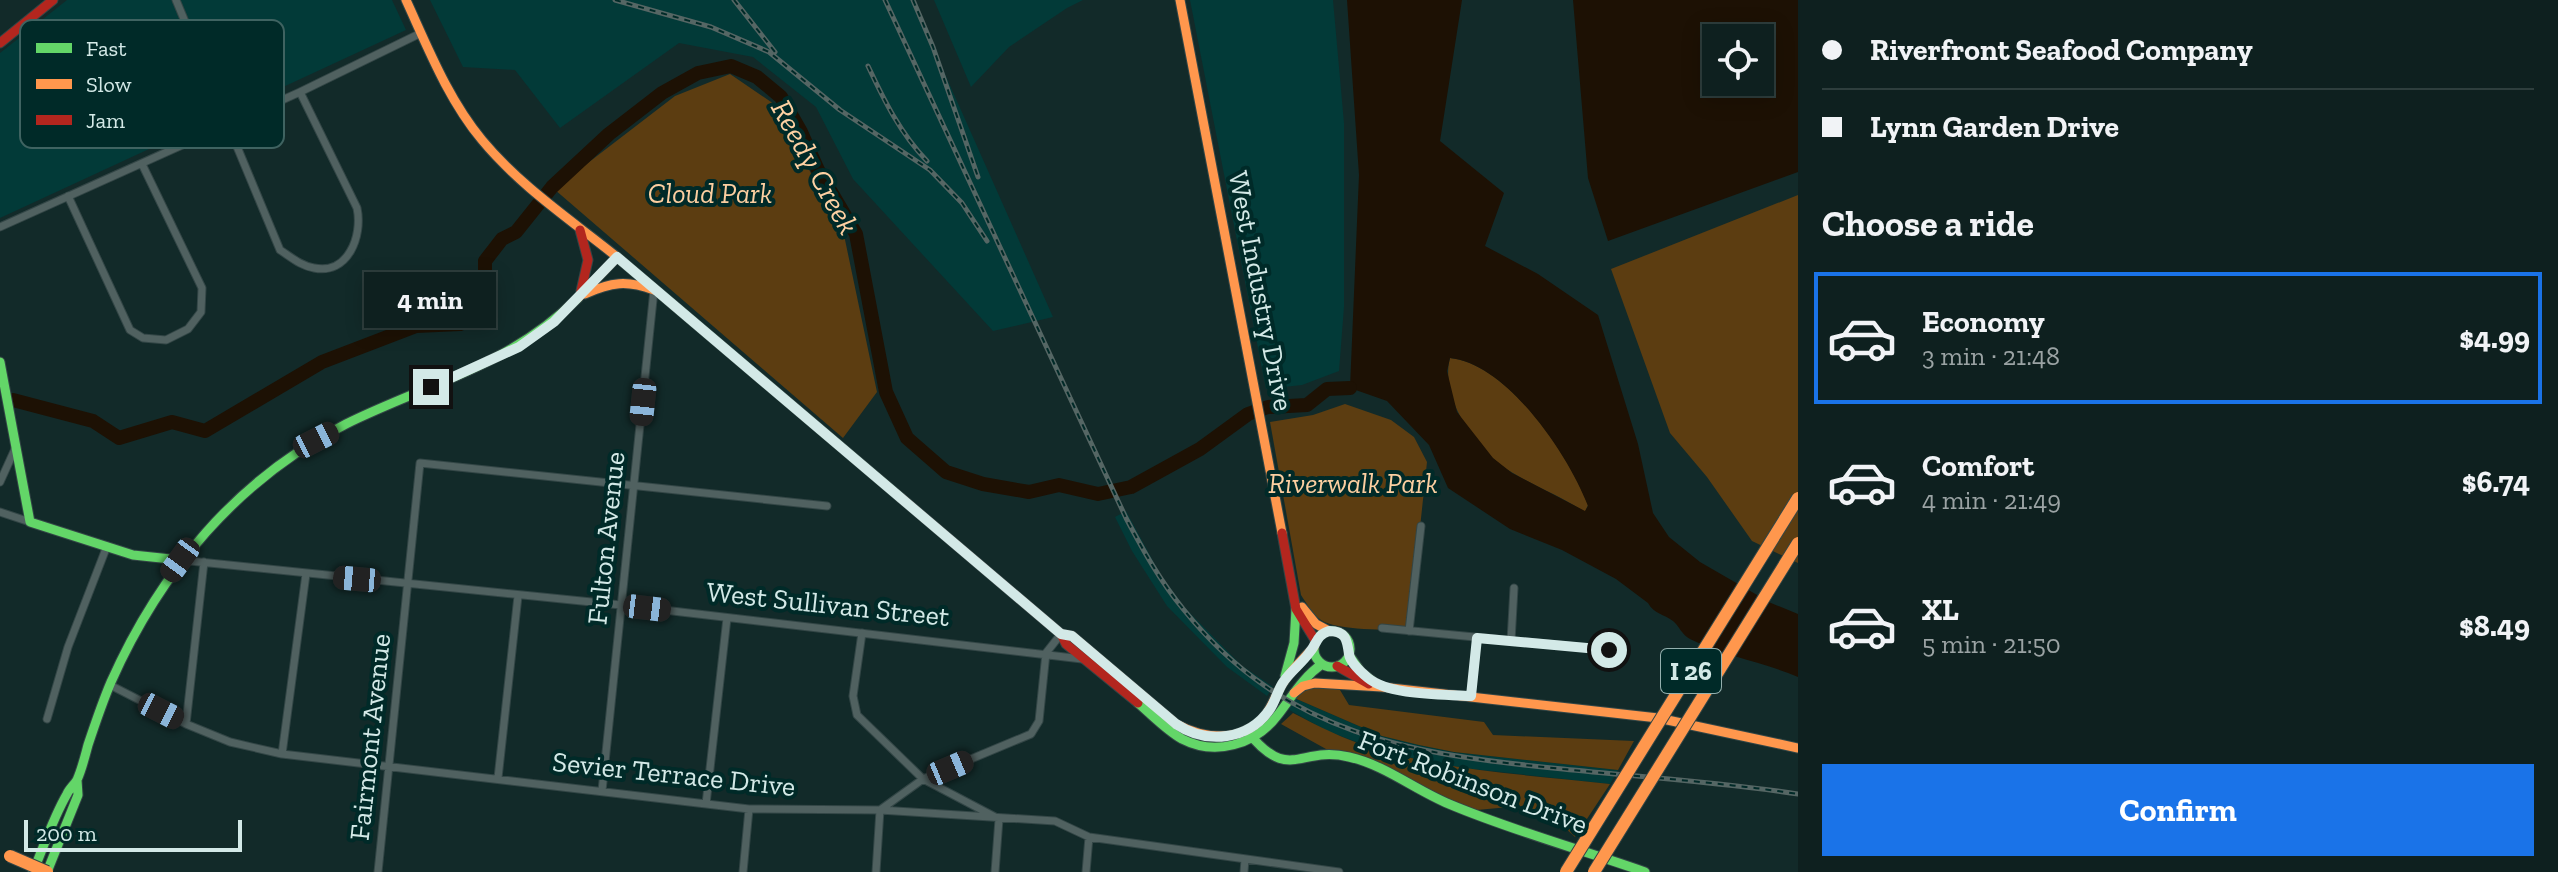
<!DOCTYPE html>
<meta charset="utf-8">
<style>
body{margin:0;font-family:"Zilla Slab",serif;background:#172828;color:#f1f3f6;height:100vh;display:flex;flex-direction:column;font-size:30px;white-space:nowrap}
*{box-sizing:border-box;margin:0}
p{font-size:26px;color:#9ba3a4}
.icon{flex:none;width:44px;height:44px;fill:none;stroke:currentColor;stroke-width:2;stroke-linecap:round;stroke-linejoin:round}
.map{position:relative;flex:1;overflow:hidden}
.sheet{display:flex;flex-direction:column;background:#0e201f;width:760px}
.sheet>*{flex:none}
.hud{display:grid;align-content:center;height:176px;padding:0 24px;background:#0e201f}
.controls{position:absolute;left:1702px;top:24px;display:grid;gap:16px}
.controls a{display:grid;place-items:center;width:72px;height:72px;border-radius:0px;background:#0e201f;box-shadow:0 4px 20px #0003,0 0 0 2px #2e3e3d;font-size:40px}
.scale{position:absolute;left:24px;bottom:20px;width:218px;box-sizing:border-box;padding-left:8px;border:4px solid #d3e9e7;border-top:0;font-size:22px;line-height:28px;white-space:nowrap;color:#d3e9e7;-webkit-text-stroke:6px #002a28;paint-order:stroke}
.end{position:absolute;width:36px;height:36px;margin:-18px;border:10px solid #d3e9e7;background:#111;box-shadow:0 0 0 4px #111}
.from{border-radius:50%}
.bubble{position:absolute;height:56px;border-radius:0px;background:#0e201f;box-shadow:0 4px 20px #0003,0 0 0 2px #2e3e3d;font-size:26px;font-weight:800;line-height:56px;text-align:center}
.car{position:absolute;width:24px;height:48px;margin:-24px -12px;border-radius:10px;box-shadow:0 0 6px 2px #0007;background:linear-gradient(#222 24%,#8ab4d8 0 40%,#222 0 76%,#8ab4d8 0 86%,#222 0)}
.hud b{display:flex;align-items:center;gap:28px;height:76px;font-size:30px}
.hud b+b{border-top:2px solid #2e3e3d}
.hud i{width:20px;height:20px;background:#f1f3f6}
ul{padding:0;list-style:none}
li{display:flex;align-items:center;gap:24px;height:132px;margin:0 16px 12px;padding:0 8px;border:4px solid transparent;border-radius:0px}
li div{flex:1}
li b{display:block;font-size:30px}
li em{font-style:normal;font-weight:800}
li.on{border-color:#1a73e8}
li>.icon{width:72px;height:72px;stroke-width:1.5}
h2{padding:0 24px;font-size:36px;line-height:96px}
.action{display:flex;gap:16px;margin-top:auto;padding:16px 24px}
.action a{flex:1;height:92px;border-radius:0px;background:#1a73e8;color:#fff;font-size:32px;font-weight:800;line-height:92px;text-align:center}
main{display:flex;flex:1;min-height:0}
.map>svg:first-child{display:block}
.built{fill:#023a38}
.green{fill:#5c3d11}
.water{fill:#1d1104;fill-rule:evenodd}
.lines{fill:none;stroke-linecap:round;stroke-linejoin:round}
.river{stroke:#1d1104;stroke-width:14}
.street-casing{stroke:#334646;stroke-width:9}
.fast-casing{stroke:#334646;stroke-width:11}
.slow-casing{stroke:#334646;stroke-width:11}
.jam-casing{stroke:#334646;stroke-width:11}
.street{stroke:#506160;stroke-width:7}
.fast{stroke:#63d668;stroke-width:9}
.slow{stroke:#ff974d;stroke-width:9}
.jam{stroke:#b3261e;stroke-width:9}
.rail-casing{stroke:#556664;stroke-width:5}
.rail{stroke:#002a28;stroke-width:2;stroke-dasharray:6;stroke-linecap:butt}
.slow-bridge-casing{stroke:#334646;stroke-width:14;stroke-linecap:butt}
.slow-bridge{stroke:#ff974d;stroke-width:12}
.route{stroke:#d3e9e7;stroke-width:10}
.labels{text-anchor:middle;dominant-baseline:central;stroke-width:8;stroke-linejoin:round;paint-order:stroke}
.shield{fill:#002a28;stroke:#94b0ae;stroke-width:2}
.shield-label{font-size:26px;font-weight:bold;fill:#d3e9e7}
.park-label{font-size:28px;font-style:italic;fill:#fccfa1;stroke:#002a28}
.street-label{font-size:28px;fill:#d3e9e7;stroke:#002a28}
.water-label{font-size:30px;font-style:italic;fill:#fed1a3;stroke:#002a28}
.key{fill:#002a28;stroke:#3f6361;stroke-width:2}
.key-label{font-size:22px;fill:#d3e9e7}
</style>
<main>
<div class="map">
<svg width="1798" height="872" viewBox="0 0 1798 872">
<rect width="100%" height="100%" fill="#122a29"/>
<path class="built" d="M67 0H392L406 30 0 218V53Z
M430 0H912L1053 317 993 331 853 179 816 107 753 57 679 43 560 128 515 70 463 67Z
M934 0H1083L1067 8 1009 47 971 87Z
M1190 0H1333L1344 123V307L1339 371 1302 385 1266 389Z
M1126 511 1160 574 1185 608 1241 665 1273 687 1267 696 1227 667 1167 606 1132 551 1115 517Z
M1292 697 1382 736 1419 745 1453 752 1618 770 1610 784 1463 768 1413 758 1370 747 1327 731 1284 707Z"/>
<path class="green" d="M730 74 774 104 844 235 877 392 843 438 554 189 675 96Z
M1798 195V563L1752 541 1707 477 1670 433 1611 269Z
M1450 358C1508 364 1569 455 1588 505L1585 512C1562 497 1536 487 1513 473 1478 453 1439 399 1450 358Z
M1345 404 1391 420 1414 437 1427 462 1409 631C1389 629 1337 631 1321 620 1312 614 1307 604 1301 595L1270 422 1313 415Z
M1315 683 1340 690 1349 705 1484 722 1493 735 1634 741 1618 770 1454 752 1419 745 1382 736 1292 697Z
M1293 713C1318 726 1344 739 1372 748 1449 771 1530 775 1610 784L1575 837 1564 827 1520 806 1466 811 1394 776 1335 754 1281 724Z"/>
<path class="water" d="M1347 0H1462L1440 141 1504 193 1485 246 1538 274 1598 315 1638 444 1653 513 1669 537 1700 562 1771 603 1798 614V677C1763 662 1724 656 1690 639 1682 635 1679 626 1673 621 1664 614 1654 614 1648 603L1616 579 1562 550 1510 529 1448 488 1429 445 1387 401 1350 388 1359 175ZM1450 358C1508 364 1569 456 1588 506L1585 511 1512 473 1493 458 1457 412 1447 371Z
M1573 0H1798V172L1608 241 1588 178ZM1716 38H1760V82H1716Z"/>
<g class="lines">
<path class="river" d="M13 400 93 421 119 438 172 422 205 431 322 362 416 326 460 324 481 315 485 287V261L502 239 516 232 552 187 609 134 662 93 698 73 731 66 757 77 781 97 801 132 818 170 856 234 886 392 907 438 946 472 983 484 1029 492 1059 485 1098 494 1131 487 1200 449 1248 414 1268 407 1307 405 1327 389 1350 388"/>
<defs>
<path id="street" d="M176 0 280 250C291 257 301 266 314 268 348 275 363 236 357 208L300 92
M68 196 130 330 143 338 166 340 188 329 201 312 202 288 142 164
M0 227 300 92 421 33
M0 482 15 449
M0 512 30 522
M180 560 621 605 1082 659
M1382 628 1609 650
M1409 631 1421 526
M862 633 853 696 857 715 923 779 999 819 995 872
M1511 641 1514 588
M1046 653 1061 634
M110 685 186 724 230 742 282 754 749 809 880 810 1055 821 1089 837 1339 872
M1471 696 1477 638
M47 719 68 647 107 546
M186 724 204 562
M282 754 306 574
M498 778 518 596
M602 791 654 290
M706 804 727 618
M378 872 420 463 827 506
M743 872 749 809
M876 872 880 810 923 779 1031 734 1039 721 1046 653
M1086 872 1089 837
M1244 872 1245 859"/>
<path id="fast" d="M617 257 901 498
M0 362 30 522 133 555 180 560
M1314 649a18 18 0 1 1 36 0a18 18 0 1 1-36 0Z
M1349 655 1361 672 1379 686
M1285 676 1294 643 1296 609
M1138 703C1151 714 1166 730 1182 739 1215 756 1255 745 1277 716 1292 697 1302 678 1322 664
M1246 730C1290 785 1298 745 1349 757 1385 765 1415 790 1449 804 1513 831 1580 849 1645 872
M33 872C44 846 53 818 67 794 69 789 74 785 77 780 82 769 85 756 88 745 95 724 102 703 111 682 160 572 237 479 346 424 429 383 510 366 578 298
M47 872 78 795 77 780"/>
<path id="slow" d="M406 0C428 48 448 99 482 140 520 186 571 220 617 257L578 298
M1180 0 1282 533
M585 294C611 282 627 280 654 290
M1302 607 1316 624 1329 631
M1061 634 1072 636 1176 724C1204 739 1239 743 1263 718 1273 707 1276 692 1285 680 1293 668 1304 658 1314 647
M1294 693 1303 686 1315 683 1382 687 1658 718 1798 748"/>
<path id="jam" d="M0 43 53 0
M580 230 588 260 581 291
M901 498 1061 634 1066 644 1138 703
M1282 533 1296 609 1315 640
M1337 666 1369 684"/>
</defs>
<use href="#street" class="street-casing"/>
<use href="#fast" class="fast-casing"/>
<use href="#slow" class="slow-casing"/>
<use href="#jam" class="jam-casing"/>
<use href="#street" class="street"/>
<use href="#fast" class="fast"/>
<use href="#slow" class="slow"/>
<use href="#jam" class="jam"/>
<defs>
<path id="rail" d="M615 0 711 27 769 52 840 110 930 170 962 203 987 241
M734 0 775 52
M885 0 1126 518C1143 550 1160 581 1184 610 1286 736 1411 754 1563 769 1641 777 1720 782 1798 794
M913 0 933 47 978 177
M868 66C884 100 900 133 927 161"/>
</defs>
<use href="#rail" class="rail-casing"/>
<use href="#rail" class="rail"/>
<defs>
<path id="slow-bridge" d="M10 856 47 872
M1566 872 1798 498
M1594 872 1798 543"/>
</defs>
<use href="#slow-bridge" class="slow-bridge-casing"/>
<use href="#slow-bridge" class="slow-bridge"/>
</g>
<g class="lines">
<path class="route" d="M431 387 519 347 554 322 617 257 1061 634 1072 636 1176 724C1207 745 1249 740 1270 709 1276 700 1278 689 1284 681 1291 671 1302 663 1309 653 1317 644 1316 635 1329 631 1346 631 1347 640 1349 654 1350 662 1362 673 1368 678 1390 696 1443 694 1471 696L1477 638 1609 650"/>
</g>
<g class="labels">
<rect class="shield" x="1661" y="649" width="60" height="44" rx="6"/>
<g class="shield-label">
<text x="1691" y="671">I 26</text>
</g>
<g class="park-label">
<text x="710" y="193">Cloud Park</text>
<text x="1353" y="483">Riverwalk Park</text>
</g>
<g class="street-label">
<text transform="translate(1261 291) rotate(79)">West Industry Drive</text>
<text transform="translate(606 538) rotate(-84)">Fulton Avenue</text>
<text transform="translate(828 604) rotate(6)">West Sullivan Street</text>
<text transform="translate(370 737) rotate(-84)">Fairmont Avenue</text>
<text transform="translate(674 774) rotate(6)">Sevier Terrace Drive</text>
<text transform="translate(1473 782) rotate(21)">Fort Robinson Drive</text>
</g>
<g class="water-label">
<text transform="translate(815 167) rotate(61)">Reedy Creek</text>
</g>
</g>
<rect x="20" y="20" width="264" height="128" rx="12" class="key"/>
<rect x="36" y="43" width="36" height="10" fill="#63d668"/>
<rect x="36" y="79" width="36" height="10" fill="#ff974d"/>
<rect x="36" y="115" width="36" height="10" fill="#b3261e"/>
<g class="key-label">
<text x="86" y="56">Fast</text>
<text x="86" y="92">Slow</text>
<text x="86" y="128">Jam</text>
</g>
</svg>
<div class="controls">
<a><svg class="icon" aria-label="locate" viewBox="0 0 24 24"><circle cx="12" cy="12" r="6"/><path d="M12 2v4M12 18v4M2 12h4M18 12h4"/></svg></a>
</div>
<div class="scale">200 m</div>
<i class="end from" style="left:1609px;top:650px"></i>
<i class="end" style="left:431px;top:387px"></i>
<div class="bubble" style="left:364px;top:272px;width:132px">4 min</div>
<i class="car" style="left:643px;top:402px;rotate:186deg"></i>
<i class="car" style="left:316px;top:440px;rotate:63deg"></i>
<i class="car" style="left:180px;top:560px;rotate:216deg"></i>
<i class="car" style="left:357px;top:579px;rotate:275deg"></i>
<i class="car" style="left:647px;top:608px;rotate:97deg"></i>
<i class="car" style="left:161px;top:711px;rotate:117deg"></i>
<i class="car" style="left:950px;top:768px;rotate:67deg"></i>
</div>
<section class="sheet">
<div class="hud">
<b><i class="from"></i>Riverfront Seafood Company</b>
<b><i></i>Lynn Garden Drive</b>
</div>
<h2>Choose a ride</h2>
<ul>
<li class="on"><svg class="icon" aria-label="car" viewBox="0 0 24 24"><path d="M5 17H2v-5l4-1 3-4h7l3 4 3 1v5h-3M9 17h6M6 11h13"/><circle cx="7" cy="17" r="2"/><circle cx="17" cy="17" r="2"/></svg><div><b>Economy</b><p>3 min · 21:48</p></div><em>$4.99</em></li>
<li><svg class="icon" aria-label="car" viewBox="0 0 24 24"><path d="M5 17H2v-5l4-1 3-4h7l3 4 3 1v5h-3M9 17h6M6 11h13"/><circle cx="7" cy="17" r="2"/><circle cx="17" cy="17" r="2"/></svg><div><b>Comfort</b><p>4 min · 21:49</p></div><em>$6.74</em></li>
<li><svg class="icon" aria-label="car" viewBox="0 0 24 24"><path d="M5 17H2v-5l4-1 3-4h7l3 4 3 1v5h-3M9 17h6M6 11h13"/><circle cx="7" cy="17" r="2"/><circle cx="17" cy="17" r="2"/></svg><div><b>XL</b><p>5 min · 21:50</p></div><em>$8.49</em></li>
</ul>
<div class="action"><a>Confirm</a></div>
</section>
</main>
